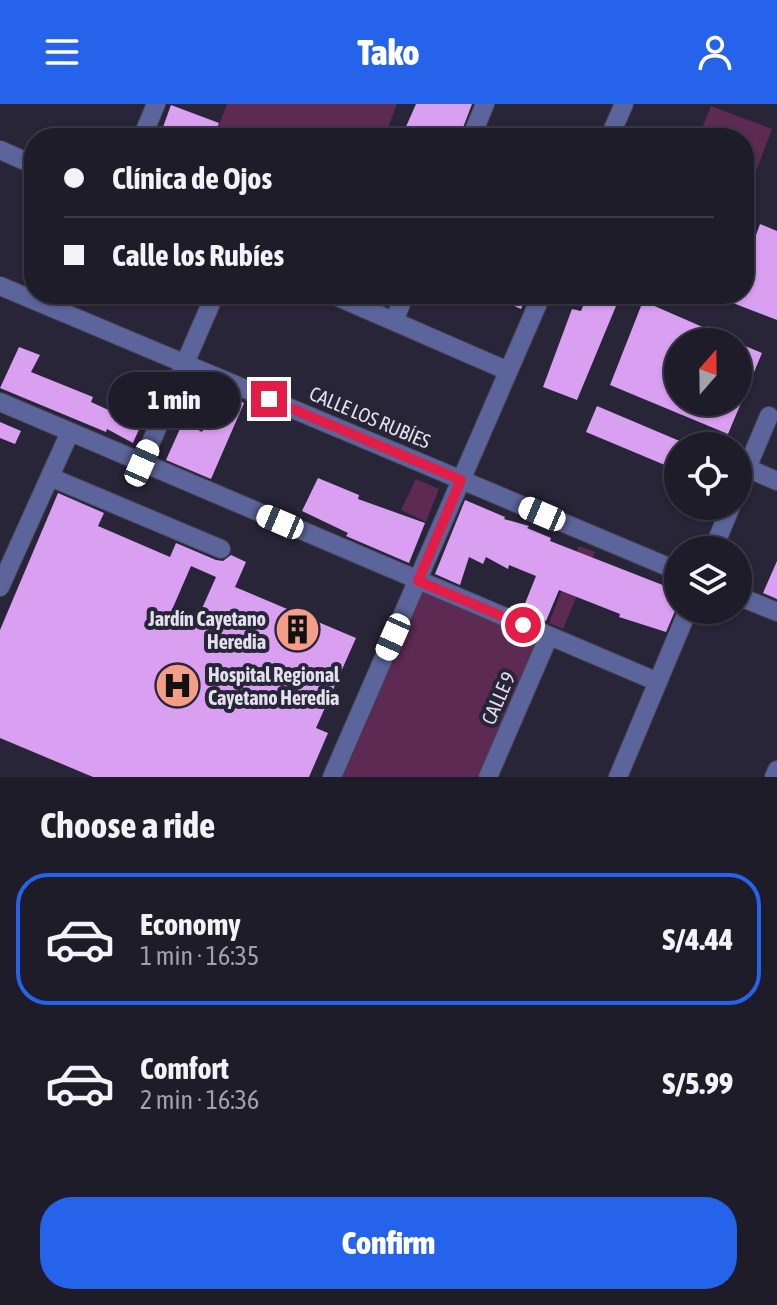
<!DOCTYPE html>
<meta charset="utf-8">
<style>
body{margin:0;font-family:"Asap Condensed",sans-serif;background:#2c2936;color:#f1f3f6;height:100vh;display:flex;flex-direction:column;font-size:30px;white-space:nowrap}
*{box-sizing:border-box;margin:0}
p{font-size:26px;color:#a1a1a8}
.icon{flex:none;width:44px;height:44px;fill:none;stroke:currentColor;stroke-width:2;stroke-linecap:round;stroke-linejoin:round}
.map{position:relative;height:673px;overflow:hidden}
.details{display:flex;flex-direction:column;background:#1f1c2a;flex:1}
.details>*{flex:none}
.top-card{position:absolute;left:24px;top:24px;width:730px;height:176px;border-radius:32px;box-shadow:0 2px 6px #0004,0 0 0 2px #3c3a47;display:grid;align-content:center;height:176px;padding:0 40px;background:#1f1c2a}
.needle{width:52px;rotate:20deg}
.fabs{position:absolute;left:664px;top:224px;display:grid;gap:16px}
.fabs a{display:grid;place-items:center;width:88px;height:88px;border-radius:50%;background:#1f1c2a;box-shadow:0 2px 6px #0004,0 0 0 2px #3c3a47;font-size:40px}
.end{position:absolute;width:36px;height:36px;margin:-18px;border:10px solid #e11d48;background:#fff;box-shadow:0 0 0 4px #fff}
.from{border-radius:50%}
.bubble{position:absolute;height:56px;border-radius:28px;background:#1f1c2a;box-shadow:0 2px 6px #0004,0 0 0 2px #3c3a47;font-size:26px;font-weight:800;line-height:56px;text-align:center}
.car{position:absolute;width:24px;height:48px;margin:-24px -12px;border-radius:10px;box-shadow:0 0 6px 2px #0007;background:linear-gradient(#fff 24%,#345 0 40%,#fff 0 76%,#345 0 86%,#fff 0)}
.top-card b{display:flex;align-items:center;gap:28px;height:76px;font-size:30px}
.top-card b+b{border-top:2px solid #3c3a47}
.top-card i{width:20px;height:20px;background:#f1f3f6}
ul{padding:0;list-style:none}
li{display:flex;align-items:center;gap:24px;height:132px;margin:0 16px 12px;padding:0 24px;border:4px solid transparent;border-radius:32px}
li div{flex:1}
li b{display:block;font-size:30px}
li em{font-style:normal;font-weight:800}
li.active{border-color:#2563eb}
li>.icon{width:72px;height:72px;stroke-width:1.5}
h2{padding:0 40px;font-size:36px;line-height:96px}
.primary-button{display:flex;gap:16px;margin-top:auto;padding:16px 40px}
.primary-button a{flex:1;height:92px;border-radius:32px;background:#2563eb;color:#fff;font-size:32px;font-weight:800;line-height:92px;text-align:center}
header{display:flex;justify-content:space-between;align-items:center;height:104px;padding:0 40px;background:#2563eb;color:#fff;font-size:36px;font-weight:800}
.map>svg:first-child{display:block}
.green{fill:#5c2a52}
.building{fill:#d99ff1;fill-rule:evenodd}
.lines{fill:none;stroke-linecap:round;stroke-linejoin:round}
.minor-casing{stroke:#474355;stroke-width:20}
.minor{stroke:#5c659b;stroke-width:18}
.route{stroke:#e11d48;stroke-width:10}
.labels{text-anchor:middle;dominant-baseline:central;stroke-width:8;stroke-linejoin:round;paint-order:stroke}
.street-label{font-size:20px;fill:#e3e1ed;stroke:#292538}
.poi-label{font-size:20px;font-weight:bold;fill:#e3e1ed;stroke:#292538;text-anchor:end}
</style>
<header><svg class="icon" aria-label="menu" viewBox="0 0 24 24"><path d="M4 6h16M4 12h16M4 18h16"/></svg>Tako<svg class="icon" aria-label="person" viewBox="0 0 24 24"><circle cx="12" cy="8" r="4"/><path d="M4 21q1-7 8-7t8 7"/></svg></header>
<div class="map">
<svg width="777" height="673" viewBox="0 0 777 673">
<rect width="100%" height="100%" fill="#292538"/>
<path class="green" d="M227 0H397L384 34H214Z
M711 2 772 25 744 99V34H698Z
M192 282 215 293 203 323 179 312Z
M416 375 439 385 426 418 401 406Z
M579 442 595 448 563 525 549 519Z
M425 483 540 538 478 673H343Z"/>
<path class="building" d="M416 0H472L459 34H401Z
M171 1 219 19 213 34H191L163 23Z
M760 120 777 127V216L712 191 744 190V164Z
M487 190H527L521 205Z
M588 190H621L577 296 543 283 572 205 581 207Z
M643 197 737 238H678V298H738V239L762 249 728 330 610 281Z
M19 243 40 251 31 268 93 293 91 298 117 310 123 298 147 307 133 339 107 325 106 328 0 284Z
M221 288 244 299 211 375 166 356 183 318 202 328Z
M597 302 682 338 678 342 672 364 586 328Z
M0 318 21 327 15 340 0 334Z
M318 374 359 391 358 395 425 419 409 459 346 432 348 429 302 407Z
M58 389 104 409 98 422 170 453 176 439 216 456 223 457 231 451 246 458 235 483 356 534 316 624 328 629 309 673H93L0 634V526ZM191 462 216 473 196 518 171 508Z
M465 396 505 413 504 415 529 422 527 424 551 434 550 437 678 487V500L666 528 619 513 620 510 559 486 546 517 522 507 536 472 509 461 508 465 486 453 483 460 469 453 460 481 435 470Z
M777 457V495L763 489Z"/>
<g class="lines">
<defs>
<path id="minor" d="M142 34 156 0
M471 34 485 0
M609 34 624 0
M0 46 34 61
M0 182 678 467
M331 190 508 267
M394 217 405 190
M0 298 658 578
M142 359 215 190
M747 364 777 377
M50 373 221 445
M738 385 769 312
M713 446 731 402
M0 483 70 328
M738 492 777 508
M332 673 542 190
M488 673 549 532
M618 673 688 506
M774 673 777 666"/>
</defs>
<use href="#minor" class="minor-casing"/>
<use href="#minor" class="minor"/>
</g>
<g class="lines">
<path class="route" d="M269 295 461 376 418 477 523 521"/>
</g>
<defs>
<symbol id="building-disc" viewBox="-11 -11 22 22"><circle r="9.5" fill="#f49e88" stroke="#292538"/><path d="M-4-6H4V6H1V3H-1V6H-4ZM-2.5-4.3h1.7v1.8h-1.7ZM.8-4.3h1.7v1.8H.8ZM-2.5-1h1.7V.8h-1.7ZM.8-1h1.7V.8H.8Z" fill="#111"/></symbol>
<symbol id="hospital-disc" viewBox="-11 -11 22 22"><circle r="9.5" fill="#f49e88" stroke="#292538"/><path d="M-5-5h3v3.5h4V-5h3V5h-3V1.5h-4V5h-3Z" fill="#111"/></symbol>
</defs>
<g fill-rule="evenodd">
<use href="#building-disc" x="272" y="500" width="51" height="51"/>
<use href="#hospital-disc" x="152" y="556" width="51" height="51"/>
</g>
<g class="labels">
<g class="street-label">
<text transform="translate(370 313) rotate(23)">CALLE LOS RUBÍES</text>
<text transform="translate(498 594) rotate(-66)">CALLE 9</text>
</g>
<g class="poi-label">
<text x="266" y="514">Jardín Cayetano<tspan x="266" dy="23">Heredia</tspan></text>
<text x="208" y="570" text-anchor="start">Hospital Regional<tspan x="208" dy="23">Cayetano Heredia</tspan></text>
</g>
</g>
</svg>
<div class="fabs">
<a><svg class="needle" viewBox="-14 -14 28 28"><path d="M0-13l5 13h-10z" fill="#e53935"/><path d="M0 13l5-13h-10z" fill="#a1a1a8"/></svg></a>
<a><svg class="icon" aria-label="locate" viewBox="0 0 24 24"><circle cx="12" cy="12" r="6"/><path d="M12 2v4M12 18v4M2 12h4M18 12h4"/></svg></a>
<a><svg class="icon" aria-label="layers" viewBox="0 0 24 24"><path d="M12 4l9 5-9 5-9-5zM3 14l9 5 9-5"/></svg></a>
</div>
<i class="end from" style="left:523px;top:521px"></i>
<i class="end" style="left:269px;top:295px"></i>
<div class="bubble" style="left:108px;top:268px;width:132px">1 min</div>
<i class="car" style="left:142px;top:359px;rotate:24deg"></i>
<i class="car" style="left:542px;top:410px;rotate:293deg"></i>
<i class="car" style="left:280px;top:418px;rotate:293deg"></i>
<i class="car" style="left:393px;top:533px;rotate:204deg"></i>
<div class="top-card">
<b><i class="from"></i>Clínica de Ojos</b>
<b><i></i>Calle los Rubíes</b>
</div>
</div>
<section class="details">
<h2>Choose a ride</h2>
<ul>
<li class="active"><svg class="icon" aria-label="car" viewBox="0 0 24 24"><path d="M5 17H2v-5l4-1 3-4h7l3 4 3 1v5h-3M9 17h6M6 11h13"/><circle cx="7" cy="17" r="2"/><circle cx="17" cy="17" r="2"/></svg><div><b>Economy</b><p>1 min · 16:35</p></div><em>S/4.44</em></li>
<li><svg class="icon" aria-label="car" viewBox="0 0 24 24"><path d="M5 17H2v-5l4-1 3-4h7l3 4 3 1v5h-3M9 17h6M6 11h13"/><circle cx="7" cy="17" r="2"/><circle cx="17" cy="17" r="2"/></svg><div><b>Comfort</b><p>2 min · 16:36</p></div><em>S/5.99</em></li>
</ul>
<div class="primary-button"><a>Confirm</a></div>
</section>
